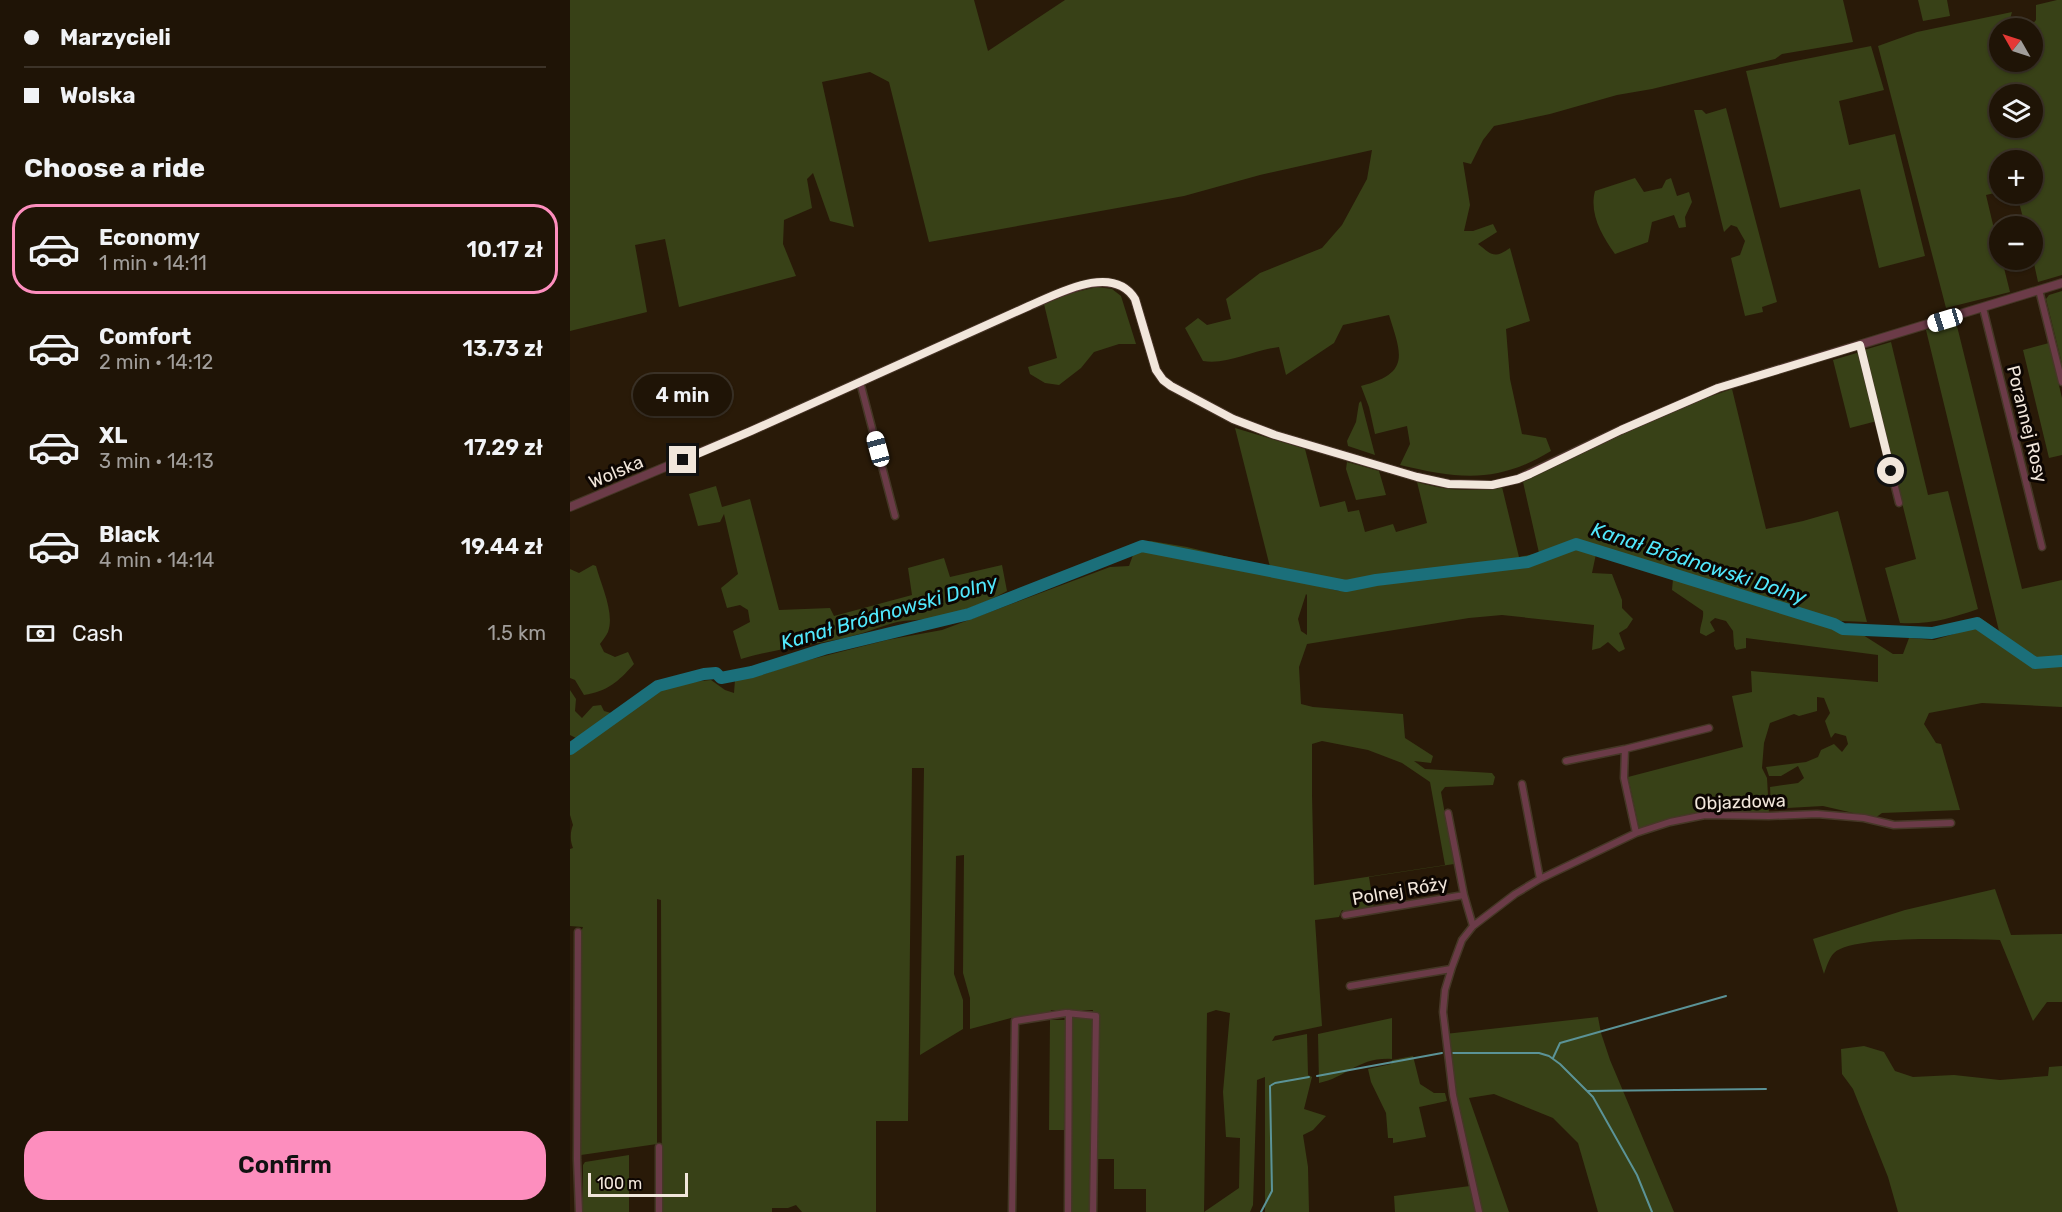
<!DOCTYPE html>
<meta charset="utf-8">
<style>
body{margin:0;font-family:Rubik,sans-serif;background:#2c2114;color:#f1f3f6;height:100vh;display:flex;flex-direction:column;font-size:22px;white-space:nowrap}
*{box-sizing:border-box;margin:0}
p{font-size:20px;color:#a19e9b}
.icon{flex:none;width:33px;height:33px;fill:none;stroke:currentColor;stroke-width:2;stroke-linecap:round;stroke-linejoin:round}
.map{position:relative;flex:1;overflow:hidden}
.details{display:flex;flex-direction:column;background:#1f1406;width:570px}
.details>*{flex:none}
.guide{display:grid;align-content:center;height:132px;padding:0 24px;background:#1f1406}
.needle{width:39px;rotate:309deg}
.tools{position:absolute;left:1419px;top:18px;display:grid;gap:12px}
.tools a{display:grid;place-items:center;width:54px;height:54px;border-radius:50%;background:#1f1406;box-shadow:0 2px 4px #0004,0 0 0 2px #3c3328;font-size:30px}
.scale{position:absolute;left:18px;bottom:15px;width:100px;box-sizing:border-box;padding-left:6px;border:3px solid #f1e6db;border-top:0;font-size:16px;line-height:21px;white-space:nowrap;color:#f1e6db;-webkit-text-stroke:4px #0d0602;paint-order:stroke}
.end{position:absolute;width:27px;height:27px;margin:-14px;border:8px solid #f1e6db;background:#111;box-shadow:0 0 0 3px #111}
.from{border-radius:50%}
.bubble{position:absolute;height:42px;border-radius:21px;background:#1f1406;box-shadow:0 2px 4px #0004,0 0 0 2px #3c3328;font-size:20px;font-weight:600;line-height:42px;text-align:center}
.car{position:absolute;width:18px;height:36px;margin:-18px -9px;border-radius:8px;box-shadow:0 0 4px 2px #0007;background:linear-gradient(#fff 24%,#345 0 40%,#fff 0 76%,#345 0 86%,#fff 0)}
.guide b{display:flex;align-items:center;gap:21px;height:57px;font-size:22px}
.guide b+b{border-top:2px solid #3c3328}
.guide i{width:15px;height:15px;background:#f1f3f6}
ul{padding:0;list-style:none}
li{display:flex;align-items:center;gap:18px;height:90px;margin:0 12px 9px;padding:0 12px;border:3px solid transparent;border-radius:24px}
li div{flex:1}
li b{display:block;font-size:22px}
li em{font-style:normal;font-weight:600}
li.current{border-color:#fd8ebe}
li>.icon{width:54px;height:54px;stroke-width:1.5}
h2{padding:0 24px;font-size:27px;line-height:72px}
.pay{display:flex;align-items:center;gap:15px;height:66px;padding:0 24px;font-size:22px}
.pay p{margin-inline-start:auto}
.button{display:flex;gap:12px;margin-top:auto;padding:12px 24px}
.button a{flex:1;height:69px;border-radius:24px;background:#fd8ebe;color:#111;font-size:24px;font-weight:600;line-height:69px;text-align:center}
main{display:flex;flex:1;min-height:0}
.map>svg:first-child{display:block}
.green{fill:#384117;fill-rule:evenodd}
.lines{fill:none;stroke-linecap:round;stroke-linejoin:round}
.stream{stroke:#5b9397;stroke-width:2}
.river{stroke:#1b6f7a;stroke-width:12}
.minor-casing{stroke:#453726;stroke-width:9}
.tertiary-casing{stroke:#453726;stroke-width:10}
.minor{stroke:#6b3b48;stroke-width:6}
.tertiary{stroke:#6b3b48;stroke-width:8}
.route{stroke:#f1e6db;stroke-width:8}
.labels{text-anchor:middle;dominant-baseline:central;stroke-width:6;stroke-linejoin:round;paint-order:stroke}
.street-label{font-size:18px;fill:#f1e6db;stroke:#0d0602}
.water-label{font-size:20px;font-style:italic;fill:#51e7fc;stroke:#0d0602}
</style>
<main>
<section class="details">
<div class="guide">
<b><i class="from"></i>Marzycieli</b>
<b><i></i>Wolska</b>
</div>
<h2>Choose a ride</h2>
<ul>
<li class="current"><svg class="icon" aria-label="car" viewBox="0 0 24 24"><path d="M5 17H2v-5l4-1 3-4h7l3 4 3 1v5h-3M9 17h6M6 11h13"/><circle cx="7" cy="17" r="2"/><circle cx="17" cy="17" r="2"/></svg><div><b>Economy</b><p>1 min · 14:11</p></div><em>10.17 zł</em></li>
<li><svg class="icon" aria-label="car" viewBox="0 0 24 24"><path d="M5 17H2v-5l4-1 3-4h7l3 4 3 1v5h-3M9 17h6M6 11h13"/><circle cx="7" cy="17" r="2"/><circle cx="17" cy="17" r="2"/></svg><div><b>Comfort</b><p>2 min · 14:12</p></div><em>13.73 zł</em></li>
<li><svg class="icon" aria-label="car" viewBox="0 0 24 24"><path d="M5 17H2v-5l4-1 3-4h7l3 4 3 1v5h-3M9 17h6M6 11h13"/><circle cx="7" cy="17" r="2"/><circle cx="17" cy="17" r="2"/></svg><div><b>XL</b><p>3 min · 14:13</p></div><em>17.29 zł</em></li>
<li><svg class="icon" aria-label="car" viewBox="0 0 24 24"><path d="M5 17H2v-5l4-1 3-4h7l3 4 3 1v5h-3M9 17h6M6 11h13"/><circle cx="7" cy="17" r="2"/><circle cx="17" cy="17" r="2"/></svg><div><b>Black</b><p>4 min · 14:14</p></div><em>19.44 zł</em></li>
</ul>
<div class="pay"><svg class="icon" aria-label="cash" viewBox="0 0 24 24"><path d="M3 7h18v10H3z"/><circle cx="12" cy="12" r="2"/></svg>Cash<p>1.5 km</p></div>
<div class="button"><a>Confirm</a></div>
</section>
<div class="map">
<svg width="1492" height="1212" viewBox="0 0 1492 1212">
<rect width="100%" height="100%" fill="#291a08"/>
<path class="green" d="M0 0H404L418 51 495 0H1273L1283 42 1212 54 1205 59 1082 89 1047 95 980 114 924 126 913 140 901 164 893 162 900 205 894 231H903L923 224 927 232 908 244C922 255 924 259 940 248L960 321 936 329 940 379 952 434 976 438 981 451C927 484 889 479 830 465L840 444 837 426 805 434 799 407 791 386C840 373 832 356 819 315L773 325 764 343 716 375 709 347C683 350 658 365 633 361L615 328 628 318 637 325 661 319 656 299 690 273 752 248 772 225 797 179 802 150 690 175 614 196 359 242 319 82 300 72 252 82 284 227 260 221 243 173 237 179 242 208 214 220 213 244 226 276 109 307 95 239 65 245 77 312 0 331Z
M1348 0H1377L1380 16 1353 21Z
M1487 0H1492V275L1468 282 1463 259 1462 226H1455L1447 194H1462V160H1430L1429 192 1416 195 1429 250 1430 260H1432L1440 292 1376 308 1308 46 1347 32 1442 12 1440 19 1446 28H1430V62H1462V28H1459L1466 20V5ZM1430 94H1462V128H1430Z
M1301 46 1314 90 1269 101 1279 145 1325 134 1355 256 1309 268 1290 189 1210 208 1176 71Z
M1156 108 1207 302 1192 307 1193 312 1175 316 1161 258 1170 255 1175 241 1167 227 1161 225 1154 232 1124 110H1132L1136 114Z
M1065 178 1074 192 1092 188 1096 180 1101 178 1107 196 1119 192 1122 202 1115 217 1116 227 1109 228 1104 215 1082 222 1078 242 1045 254C1032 236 1019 214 1025 191Z
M527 287 542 289 551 296 566 344H549L524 352 511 368 489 385 475 383 460 374 458 367 487 358 474 304 494 295Z
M1492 291V364L1476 299 1479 295Z
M1386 322 1452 589 1492 580V707L1412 703 1359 713 1354 724 1366 743 1371 744 1390 810 1312 813 1305 818 1253 806 1201 809 1200 787 1228 783 1234 778 1228 766 1211 776H1199L1196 767 1236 762 1248 757 1251 750 1264 744 1272 752 1278 744 1276 736 1265 733 1261 738 1255 721 1260 713 1254 698 1247 697V711L1229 716 1224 714 1200 723 1194 743 1192 768 1197 778 1199 814 1128 813 1069 828 1058 777 1173 747 1162 696 1182 692 1181 671 1308 682V655L1176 638V648L1166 650 1164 646 1163 631 1156 621 1145 618 1140 622 1145 631 1136 636 1130 633C1130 625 1134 619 1133 611L1102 590 1103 579 1026 554 1022 573 1042 574 1052 600V608L1063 619 1057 628 1049 633 1055 649 1049 652 1038 642 1030 648 1022 650 1024 625 932 615 899 618 737 644 729 667 731 704 743 707 833 714 835 738 863 756 861 763 844 761 855 769 922 773 925 777 923 785 875 787 871 792 884 864 799 877 804 908 777 913 772 910 769 917 745 920 752 1026 705 1036 702 1041 737 1034 738 1075 742 1077 734 1109 756 1116 743 1130 733 1135 738 1167 739 1212H695V1077L687 1080 683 1205 680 1212H576V1189H544V1159H527L528 1015 523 1014V1010H481L480 1014 441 1018 400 1029V998L393 973 394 855 386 856 384 974 393 1000V1029L350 1055 354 768H342L338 1121H306V1212H232L226 1205 218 1208H202V1212H92L91 900 87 899V1144L11 1155V932L13 927 0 926V849L3 848C0 841 0 832 3 825L0 815V755L88 690 113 683 141 680 155 690 164 693 165 680 195 674 219 665 317 640 372 630 540 567 559 566 563 555V545L581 541 617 547 700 567 665 428 735 449 750 507 775 501 778 512 789 510 795 532 823 524 826 532 857 523 847 482C877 491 901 492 932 487L949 557 969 553 953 482 1052 434 1127 401 1162 389 1196 529 1233 521 1268 511 1297 622 1271 621 1257 617V627L1293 635 1323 654H1333L1339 638 1364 640 1407 627 1409 617 1429 631 1356 330ZM700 568 769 581V591L702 575ZM736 594 737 595V635L731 631 728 619ZM752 741 798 750 832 763 860 782 875 865 744 885 742 795V744ZM646 1010 660 1013 653 1092 656 1137 670 1138 669 1188 634 1212 637 1013Z
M1321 342 1358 495 1378 491 1408 609C1382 618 1358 625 1330 623L1315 568 1346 559 1294 350Z
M1479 343 1492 398V455L1479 458 1453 350Z
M1290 352 1307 421 1280 428 1263 360Z
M791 401 805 455 778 446 777 441 786 422 789 403Z
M777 462 809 471 816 495 786 500 776 469Z
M146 486 152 507 180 499 209 610 260 608 264 616 342 595 338 568 374 558 380 577 432 565 437 591C414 604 385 614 359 619 349 620 337 620 327 622 308 627 290 635 270 639 237 646 203 649 171 659L163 631 180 622 178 610 170 605 157 608 151 588 168 574 154 514 150 522 128 526 119 494Z
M23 565 26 566C31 585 45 613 38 632 36 636 32 641 30 644L34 652 45 657 58 652 64 664C48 682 38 691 14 695L5 680 0 678V569L9 573Z
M0 690 6 699 5 711 12 718 23 706 31 705 34 711 41 713 8 739 0 735Z
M1425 889 1441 935 1492 934V1002H1477L1463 1021 1430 940C1398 940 1284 934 1264 953 1259 958 1256 968 1254 974L1243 939 1335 910Z
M1028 1017 1031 1033 1040 1060 1104 1212H1028L1008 1143 983 1118 924 1094 899 1098 939 1212H912L887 1101 880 1057 882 1054 875 1034Z
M503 1018H523L522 1212H501Z
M822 1018V1059C788 1057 776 1078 749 1083L748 1034Z
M480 1020H496V1130H479Z
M1294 1046 1314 1052 1325 1071 1343 1077 1384 1075 1430 1080 1478 1076 1479 1067 1492 1066V1212H1328L1318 1177 1283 1089 1272 1074 1271 1049Z
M843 1056 850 1084 864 1093H875L877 1101 849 1107 856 1137 823 1143V1138H818L816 1113 801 1082 798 1069 821 1064 822 1060Z
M59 1155V1212H13V1165L15 1162Z
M900 1186 906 1212H825L824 1196Z"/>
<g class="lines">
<path class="stream" d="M883 1053H969L979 1056 990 1064 1023 1097 1067 1175 1082 1212
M983 1058 990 1043 1156 996
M747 1076 872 1053
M1017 1091 1196 1089
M691 1212 702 1191 700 1086 705 1083 739 1077"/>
<path class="river" d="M0 749 88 686 134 674 146 673 151 678 182 672 254 649 399 614 572 546 776 586 806 580 958 562 1006 544 1264 624 1273 629 1362 633 1407 623 1465 663 1492 661"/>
<defs>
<path id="minor" d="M1469 290 1492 382
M1413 308 1472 547
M1290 345 1329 503
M290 382 325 516
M1055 749 1054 778 1066 833
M996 761 1055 749 1139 728
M952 784 970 879
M878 813 894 895
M775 915 894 895 903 926
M8 932 7 1160 9 1212
M780 986 881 969
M89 1147V1212
M442 1212 445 1021 496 1013 526 1016 523 1212
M498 1212 499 1013
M909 1212 883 1095 873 1012 875 990 882 967 892 940 903 926 945 894 970 879 1066 833 1100 822 1135 815 1199 816 1247 814 1294 818 1324 825 1381 823"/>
<path id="tertiary" d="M0 507 181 431 459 306C488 294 543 263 565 299L586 370 593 380 601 386 663 419 705 435 847 477 879 484 922 485 948 479 1051 430 1148 388 1492 283"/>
</defs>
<use href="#minor" class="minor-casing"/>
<use href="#tertiary" class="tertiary-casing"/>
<use href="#minor" class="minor"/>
<use href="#tertiary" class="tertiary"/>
</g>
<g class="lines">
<path class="route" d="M113 460 181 431 459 306C489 293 543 263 565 299L586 370 593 380 601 386 663 419 705 435 847 477 879 484 922 485 948 479 960 474 1051 430 1148 388 1290 345 1321 471"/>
</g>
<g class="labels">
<g class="street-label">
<text transform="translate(1457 424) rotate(76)">Porannej Rosy</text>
<text transform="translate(46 472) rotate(-23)">Wolska</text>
<text transform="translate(1170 802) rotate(-2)">Objazdowa</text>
<text transform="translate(830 891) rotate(-10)">Polnej Róży</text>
</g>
<g class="water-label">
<text transform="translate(1129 563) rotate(18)">Kanał Bródnowski Dolny</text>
<text transform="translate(319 612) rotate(-16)">Kanał Bródnowski Dolny</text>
</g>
</g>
</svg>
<div class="tools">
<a><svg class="needle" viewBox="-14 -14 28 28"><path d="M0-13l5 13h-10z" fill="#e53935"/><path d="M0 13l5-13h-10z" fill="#a19e9b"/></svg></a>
<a><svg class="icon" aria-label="layers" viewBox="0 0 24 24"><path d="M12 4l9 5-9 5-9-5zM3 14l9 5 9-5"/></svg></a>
<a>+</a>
<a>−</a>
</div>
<div class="scale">100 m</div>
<i class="end from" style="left:1321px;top:471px"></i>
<i class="end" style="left:113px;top:460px"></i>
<div class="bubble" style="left:63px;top:374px;width:99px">4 min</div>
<i class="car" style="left:1375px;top:320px;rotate:253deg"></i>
<i class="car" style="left:308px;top:449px;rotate:345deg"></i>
</div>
</main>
